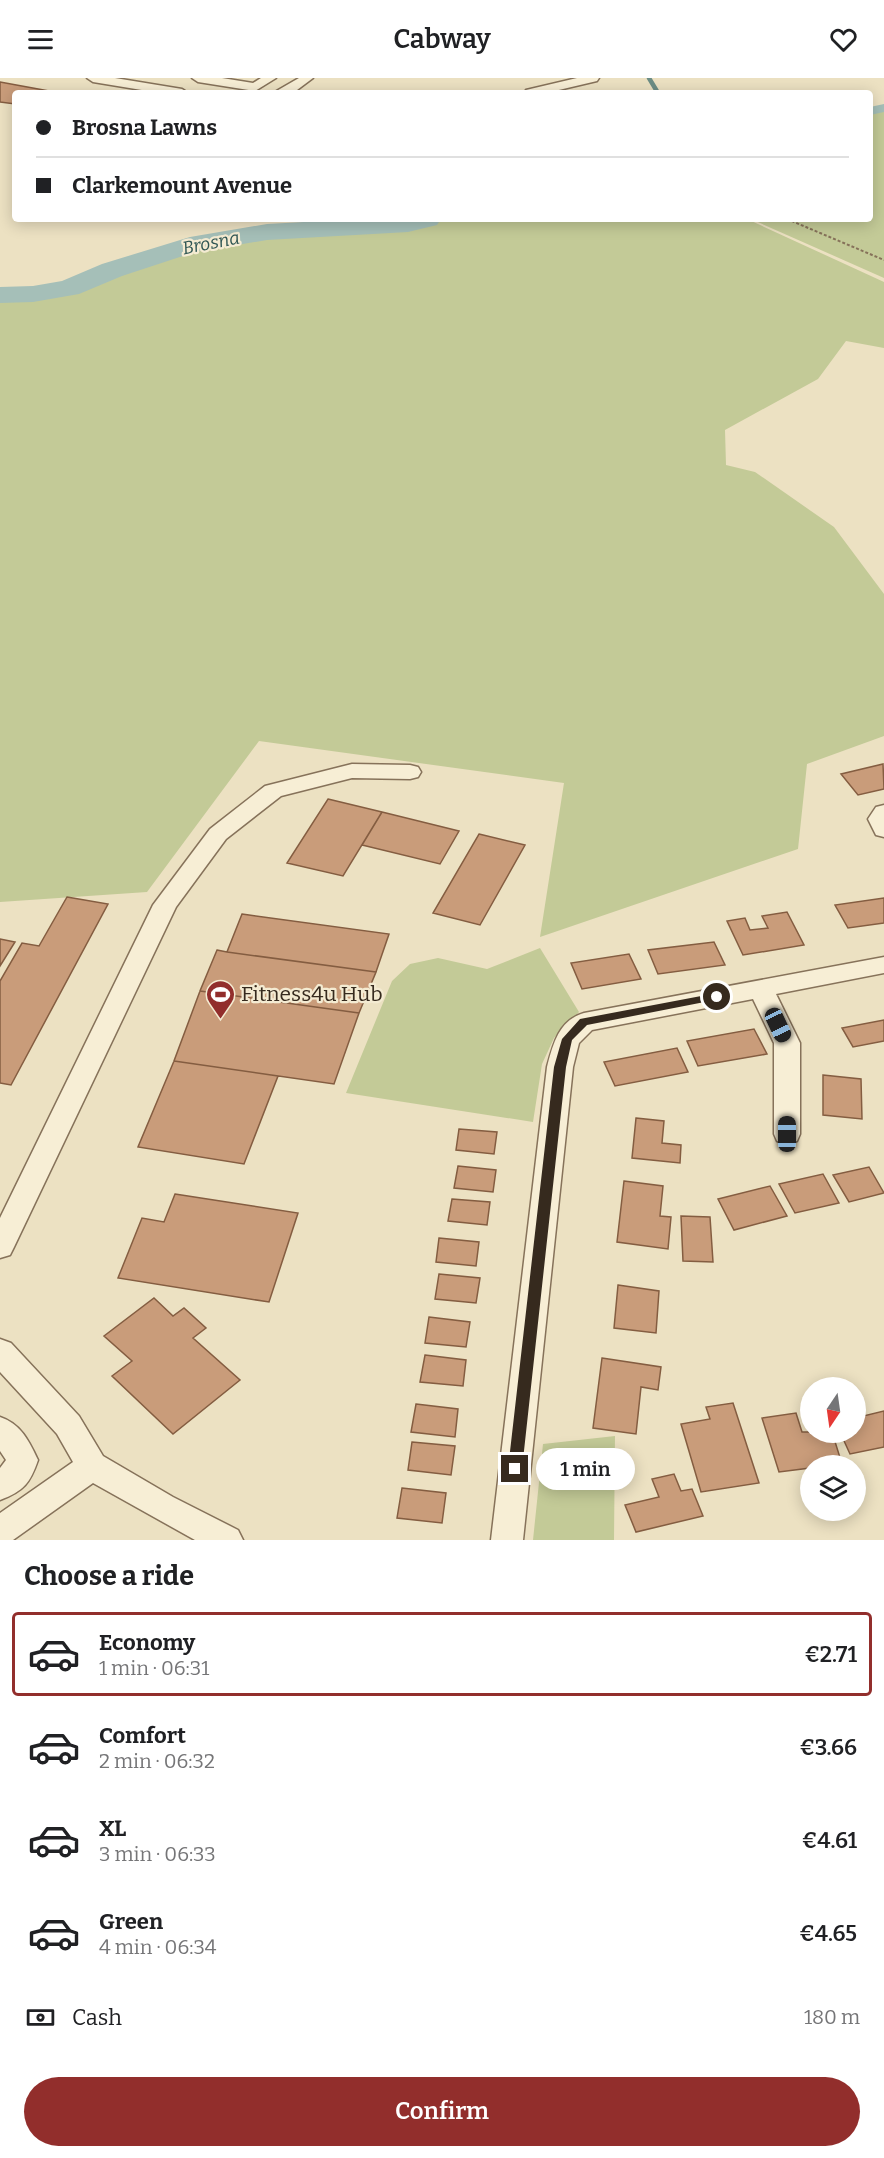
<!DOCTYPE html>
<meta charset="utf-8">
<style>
body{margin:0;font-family:Bitter,serif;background:#f2f2f2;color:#202124;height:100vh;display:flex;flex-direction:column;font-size:22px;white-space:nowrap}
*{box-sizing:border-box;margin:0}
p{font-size:20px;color:#757577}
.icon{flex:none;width:33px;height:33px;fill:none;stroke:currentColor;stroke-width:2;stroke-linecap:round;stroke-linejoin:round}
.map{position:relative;height:1462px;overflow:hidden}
.details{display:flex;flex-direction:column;background:#fff;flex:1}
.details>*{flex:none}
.guide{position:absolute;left:12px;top:12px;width:861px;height:132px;border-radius:6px;box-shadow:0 3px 15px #0003;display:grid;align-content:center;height:132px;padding:0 24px;background:#fff}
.needle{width:39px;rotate:193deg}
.buttons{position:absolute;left:800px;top:1299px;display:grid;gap:12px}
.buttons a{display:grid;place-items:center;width:66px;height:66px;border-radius:50%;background:#fff;box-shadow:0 3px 15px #0003;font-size:30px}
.end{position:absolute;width:27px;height:27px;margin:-14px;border:8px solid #362a1e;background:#fff;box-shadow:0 0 0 3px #fff}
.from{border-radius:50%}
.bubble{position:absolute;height:42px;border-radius:21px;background:#fff;box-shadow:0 3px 15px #0003;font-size:20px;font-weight:600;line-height:42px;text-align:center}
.car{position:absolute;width:18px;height:36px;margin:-18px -9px;border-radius:8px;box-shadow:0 0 4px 2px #0007;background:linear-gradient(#222 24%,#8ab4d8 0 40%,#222 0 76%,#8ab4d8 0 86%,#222 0)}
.guide b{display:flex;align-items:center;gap:21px;height:57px;font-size:22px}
.guide b+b{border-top:2px solid #e0e0e0}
.guide i{width:15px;height:15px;background:#202124}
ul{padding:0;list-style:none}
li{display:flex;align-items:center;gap:18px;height:84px;margin:0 12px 9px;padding:0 12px;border:3px solid transparent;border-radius:6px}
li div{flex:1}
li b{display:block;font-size:22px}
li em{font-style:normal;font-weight:600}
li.selected{border-color:#922e2c}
li>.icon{width:54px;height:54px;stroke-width:1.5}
h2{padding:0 24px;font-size:27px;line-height:72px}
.pay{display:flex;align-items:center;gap:15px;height:66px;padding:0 24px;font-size:22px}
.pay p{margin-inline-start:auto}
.action{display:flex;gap:12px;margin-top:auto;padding:12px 24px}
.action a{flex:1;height:69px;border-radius:36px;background:#922e2c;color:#fff;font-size:24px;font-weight:600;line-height:69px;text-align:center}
header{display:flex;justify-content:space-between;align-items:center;height:78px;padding:0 24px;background:#fff;font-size:27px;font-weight:600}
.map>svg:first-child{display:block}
.green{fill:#c3ca97}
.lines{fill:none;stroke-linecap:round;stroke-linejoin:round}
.stream{stroke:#6c8d85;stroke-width:4.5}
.canal{fill:#a5bfb8;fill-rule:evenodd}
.river{fill:#a5bfb8;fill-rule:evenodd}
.building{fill:#c99c7a;stroke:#845d41;stroke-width:1.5}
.minor-casing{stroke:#86725a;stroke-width:3}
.path{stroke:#86725a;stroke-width:2;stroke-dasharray:3 2;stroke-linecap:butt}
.minor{fill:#f7eed5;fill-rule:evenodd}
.route{fill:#362a1e}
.labels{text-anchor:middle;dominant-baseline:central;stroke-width:4.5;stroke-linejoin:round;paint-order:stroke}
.far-water-label{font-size:18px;font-style:italic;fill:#2e5553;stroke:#f4ebd2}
.poi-label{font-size:21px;fill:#362a1e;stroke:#f4ebd2;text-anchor:start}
</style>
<header><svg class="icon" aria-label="menu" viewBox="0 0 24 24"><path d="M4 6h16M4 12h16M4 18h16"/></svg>Cabway<svg class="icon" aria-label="heart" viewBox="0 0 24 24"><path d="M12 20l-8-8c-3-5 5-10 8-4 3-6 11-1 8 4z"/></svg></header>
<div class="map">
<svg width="884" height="1462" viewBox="0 0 884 1462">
<rect width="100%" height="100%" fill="#ece1c2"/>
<path class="green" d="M884 33V200L751 141H870V36Z
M428 141H747L884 204V270L846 263 818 301 725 352 726 387 755 394 834 449 884 516V658L807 686 798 771 540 859 564 705 259 663 147 814 0 824V217L33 216 69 210 112 192 190 167 267 154 408 146Z
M540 870 579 934 554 960 542 986 533 1044 346 1015 392 903 410 886 438 880 487 891Z
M615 1358 614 1462H533L543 1366Z"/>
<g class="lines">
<path class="stream" d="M649 0 658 15"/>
<path class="canal" d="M884 26V34L870 37V29Z"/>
<path class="river" d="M358 141H441L437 147 408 154 267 162 195 174 122 198 79 216 33 224 0 225V209L33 208 62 203 102 186 190 159 267 146Z"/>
</g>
<path class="building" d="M0 4 60 15H15V26L0 24Z
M883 686 884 711 858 717 841 696Z
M328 721 382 734 343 798 287 785Z
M382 734 459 753 440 786 362 767Z
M479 756 525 767 480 847 433 835Z
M67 819 108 826 11 1007 0 1005V903L22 865 39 868Z
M884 820V845L848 850 835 827Z
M787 834 804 867 743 877 727 843 745 840 750 852 768 850 762 838Z
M242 836 389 856 376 894 227 874Z
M0 861 15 864 0 888Z
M714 864 725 887 658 896 648 872Z
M217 872 227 874 376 894 359 935 200 913Z
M629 876 641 901 582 911 571 885Z
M200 913 359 935 334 1006 174 983Z
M884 942V963L853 969 842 950Z
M754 951 767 976 698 988 687 963Z
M677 970 688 994 615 1008 604 984Z
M174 983 278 998 244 1086 138 1069Z
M823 997 861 1001 862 1041 823 1037Z
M636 1040 664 1043 662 1065 681 1067 680 1085 632 1080Z
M459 1051 497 1054 494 1076 456 1072Z
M458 1088 496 1092 493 1114 454 1110Z
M869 1089 884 1115 849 1124 833 1097Z
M823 1096 839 1125 795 1135 779 1106Z
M624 1103 663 1108 660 1138 671 1139 668 1171 617 1164Z
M770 1108 787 1138 734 1152 718 1121Z
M175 1116 298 1135 269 1224 118 1200 142 1140 164 1144Z
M452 1121 490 1124 487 1147 448 1143Z
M681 1138 710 1139 713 1184 683 1183Z
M439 1160 479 1164 476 1188 436 1184Z
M439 1196 480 1200 476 1225 435 1221Z
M618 1207 659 1213 656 1255 614 1250Z
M154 1220 173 1238 184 1230 206 1250 193 1260 240 1302 173 1356 112 1298 132 1283 104 1258Z
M429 1239 470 1244 466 1269 425 1265Z
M425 1277 466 1282 463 1308 420 1304Z
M602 1280 661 1289 658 1312 641 1309 636 1356 593 1350Z
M733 1325 759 1405 701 1414 681 1346 710 1341 706 1329Z
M416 1326 458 1331 455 1359 411 1354Z
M884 1333V1369L850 1376 840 1354H855V1340Z
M796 1335 802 1354H832L842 1386 810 1388V1390L779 1394 762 1340Z
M412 1364 455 1368 451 1397 408 1392Z
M674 1396 681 1413 692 1411 703 1438 636 1454 625 1427 659 1419 652 1401Z
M402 1410 446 1415 442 1445 397 1440Z"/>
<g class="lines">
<defs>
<path id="minor" d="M87 0H115L182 11 188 15H160L93 4Z
M192 0H222L253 5 261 0H276L255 13 198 4Z
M299 0H313L293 15H273Z
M577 0H599L597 3 546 15H524L526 12Z
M352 686 410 687 418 689 421 694 418 699 410 701 352 700 281 718 226 761 176 829 14 1169 10 1177 0 1180V1140L153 827 210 751 265 708Z
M884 727V759L876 757 868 741 876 729Z
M884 879V895L776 916 800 965V1056L797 1063 787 1066 777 1063 774 1056V965L753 921 592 952 579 965 573 989 523 1462H491L547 989C553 966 559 942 584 935Z
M0 1261 11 1265 79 1338 103 1378 173 1419 238 1452 243 1462H195L93 1405 13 1462H0V1435L73 1384 57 1356 0 1294Z
M0 1339C21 1346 29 1363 38 1382 30 1405 24 1413 0 1422V1390L6 1382 0 1373Z"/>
</defs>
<use href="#minor" class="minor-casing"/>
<path class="path" d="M787 141 884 182"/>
<use href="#minor" class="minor"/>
</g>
<path class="route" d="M717 915 720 916V921L587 947 572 962 566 989 522 1391 520 1395H510L508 1391 554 989 562 961 580 941Z"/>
<defs>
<symbol id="stadium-pin" viewBox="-11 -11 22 30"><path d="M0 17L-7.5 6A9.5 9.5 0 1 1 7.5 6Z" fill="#922e2c" stroke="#f4ebd2"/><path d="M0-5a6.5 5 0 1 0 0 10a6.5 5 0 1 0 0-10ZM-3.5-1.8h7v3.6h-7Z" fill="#fff"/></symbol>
</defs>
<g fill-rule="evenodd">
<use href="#stadium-pin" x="204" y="900" width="33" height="45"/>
</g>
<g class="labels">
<g class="far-water-label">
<text transform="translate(211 165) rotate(-11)">Brosna</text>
</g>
<g class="poi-label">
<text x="241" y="916">Fitness4u Hub</text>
</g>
</g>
</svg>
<div class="buttons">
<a><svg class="needle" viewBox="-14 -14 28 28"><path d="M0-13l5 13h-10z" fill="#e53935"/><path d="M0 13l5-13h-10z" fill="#757577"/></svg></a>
<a><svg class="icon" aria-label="layers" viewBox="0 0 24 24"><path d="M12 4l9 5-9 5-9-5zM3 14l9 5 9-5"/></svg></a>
</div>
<i class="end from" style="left:717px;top:919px"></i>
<i class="end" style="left:515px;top:1391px"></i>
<div class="bubble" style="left:536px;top:1370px;width:99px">1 min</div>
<i class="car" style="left:778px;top:947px;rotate:155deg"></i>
<i class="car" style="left:787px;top:1056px;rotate:0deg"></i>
<div class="guide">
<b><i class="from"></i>Brosna Lawns</b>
<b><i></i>Clarkemount Avenue</b>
</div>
</div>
<section class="details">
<h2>Choose a ride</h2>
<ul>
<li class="selected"><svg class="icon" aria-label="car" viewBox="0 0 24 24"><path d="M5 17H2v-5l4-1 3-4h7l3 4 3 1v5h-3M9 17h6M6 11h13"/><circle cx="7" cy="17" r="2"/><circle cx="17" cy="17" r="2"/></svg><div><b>Economy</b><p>1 min · 06:31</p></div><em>€2.71</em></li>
<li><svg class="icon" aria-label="car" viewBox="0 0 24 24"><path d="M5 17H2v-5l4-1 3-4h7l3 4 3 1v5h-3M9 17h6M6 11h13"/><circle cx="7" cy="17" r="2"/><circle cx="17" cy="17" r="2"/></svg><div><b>Comfort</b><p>2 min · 06:32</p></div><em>€3.66</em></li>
<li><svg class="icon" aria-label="car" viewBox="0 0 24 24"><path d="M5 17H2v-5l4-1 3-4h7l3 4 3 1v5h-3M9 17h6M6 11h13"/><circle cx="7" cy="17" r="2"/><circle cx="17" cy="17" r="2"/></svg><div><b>XL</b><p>3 min · 06:33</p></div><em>€4.61</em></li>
<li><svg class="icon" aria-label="car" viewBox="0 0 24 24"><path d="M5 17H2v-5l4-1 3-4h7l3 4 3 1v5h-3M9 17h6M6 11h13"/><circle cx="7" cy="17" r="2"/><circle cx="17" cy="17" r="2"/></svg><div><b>Green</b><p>4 min · 06:34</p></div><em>€4.65</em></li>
</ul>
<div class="pay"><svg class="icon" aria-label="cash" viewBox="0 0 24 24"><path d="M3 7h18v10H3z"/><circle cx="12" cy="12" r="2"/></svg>Cash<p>180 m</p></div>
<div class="action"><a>Confirm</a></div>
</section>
